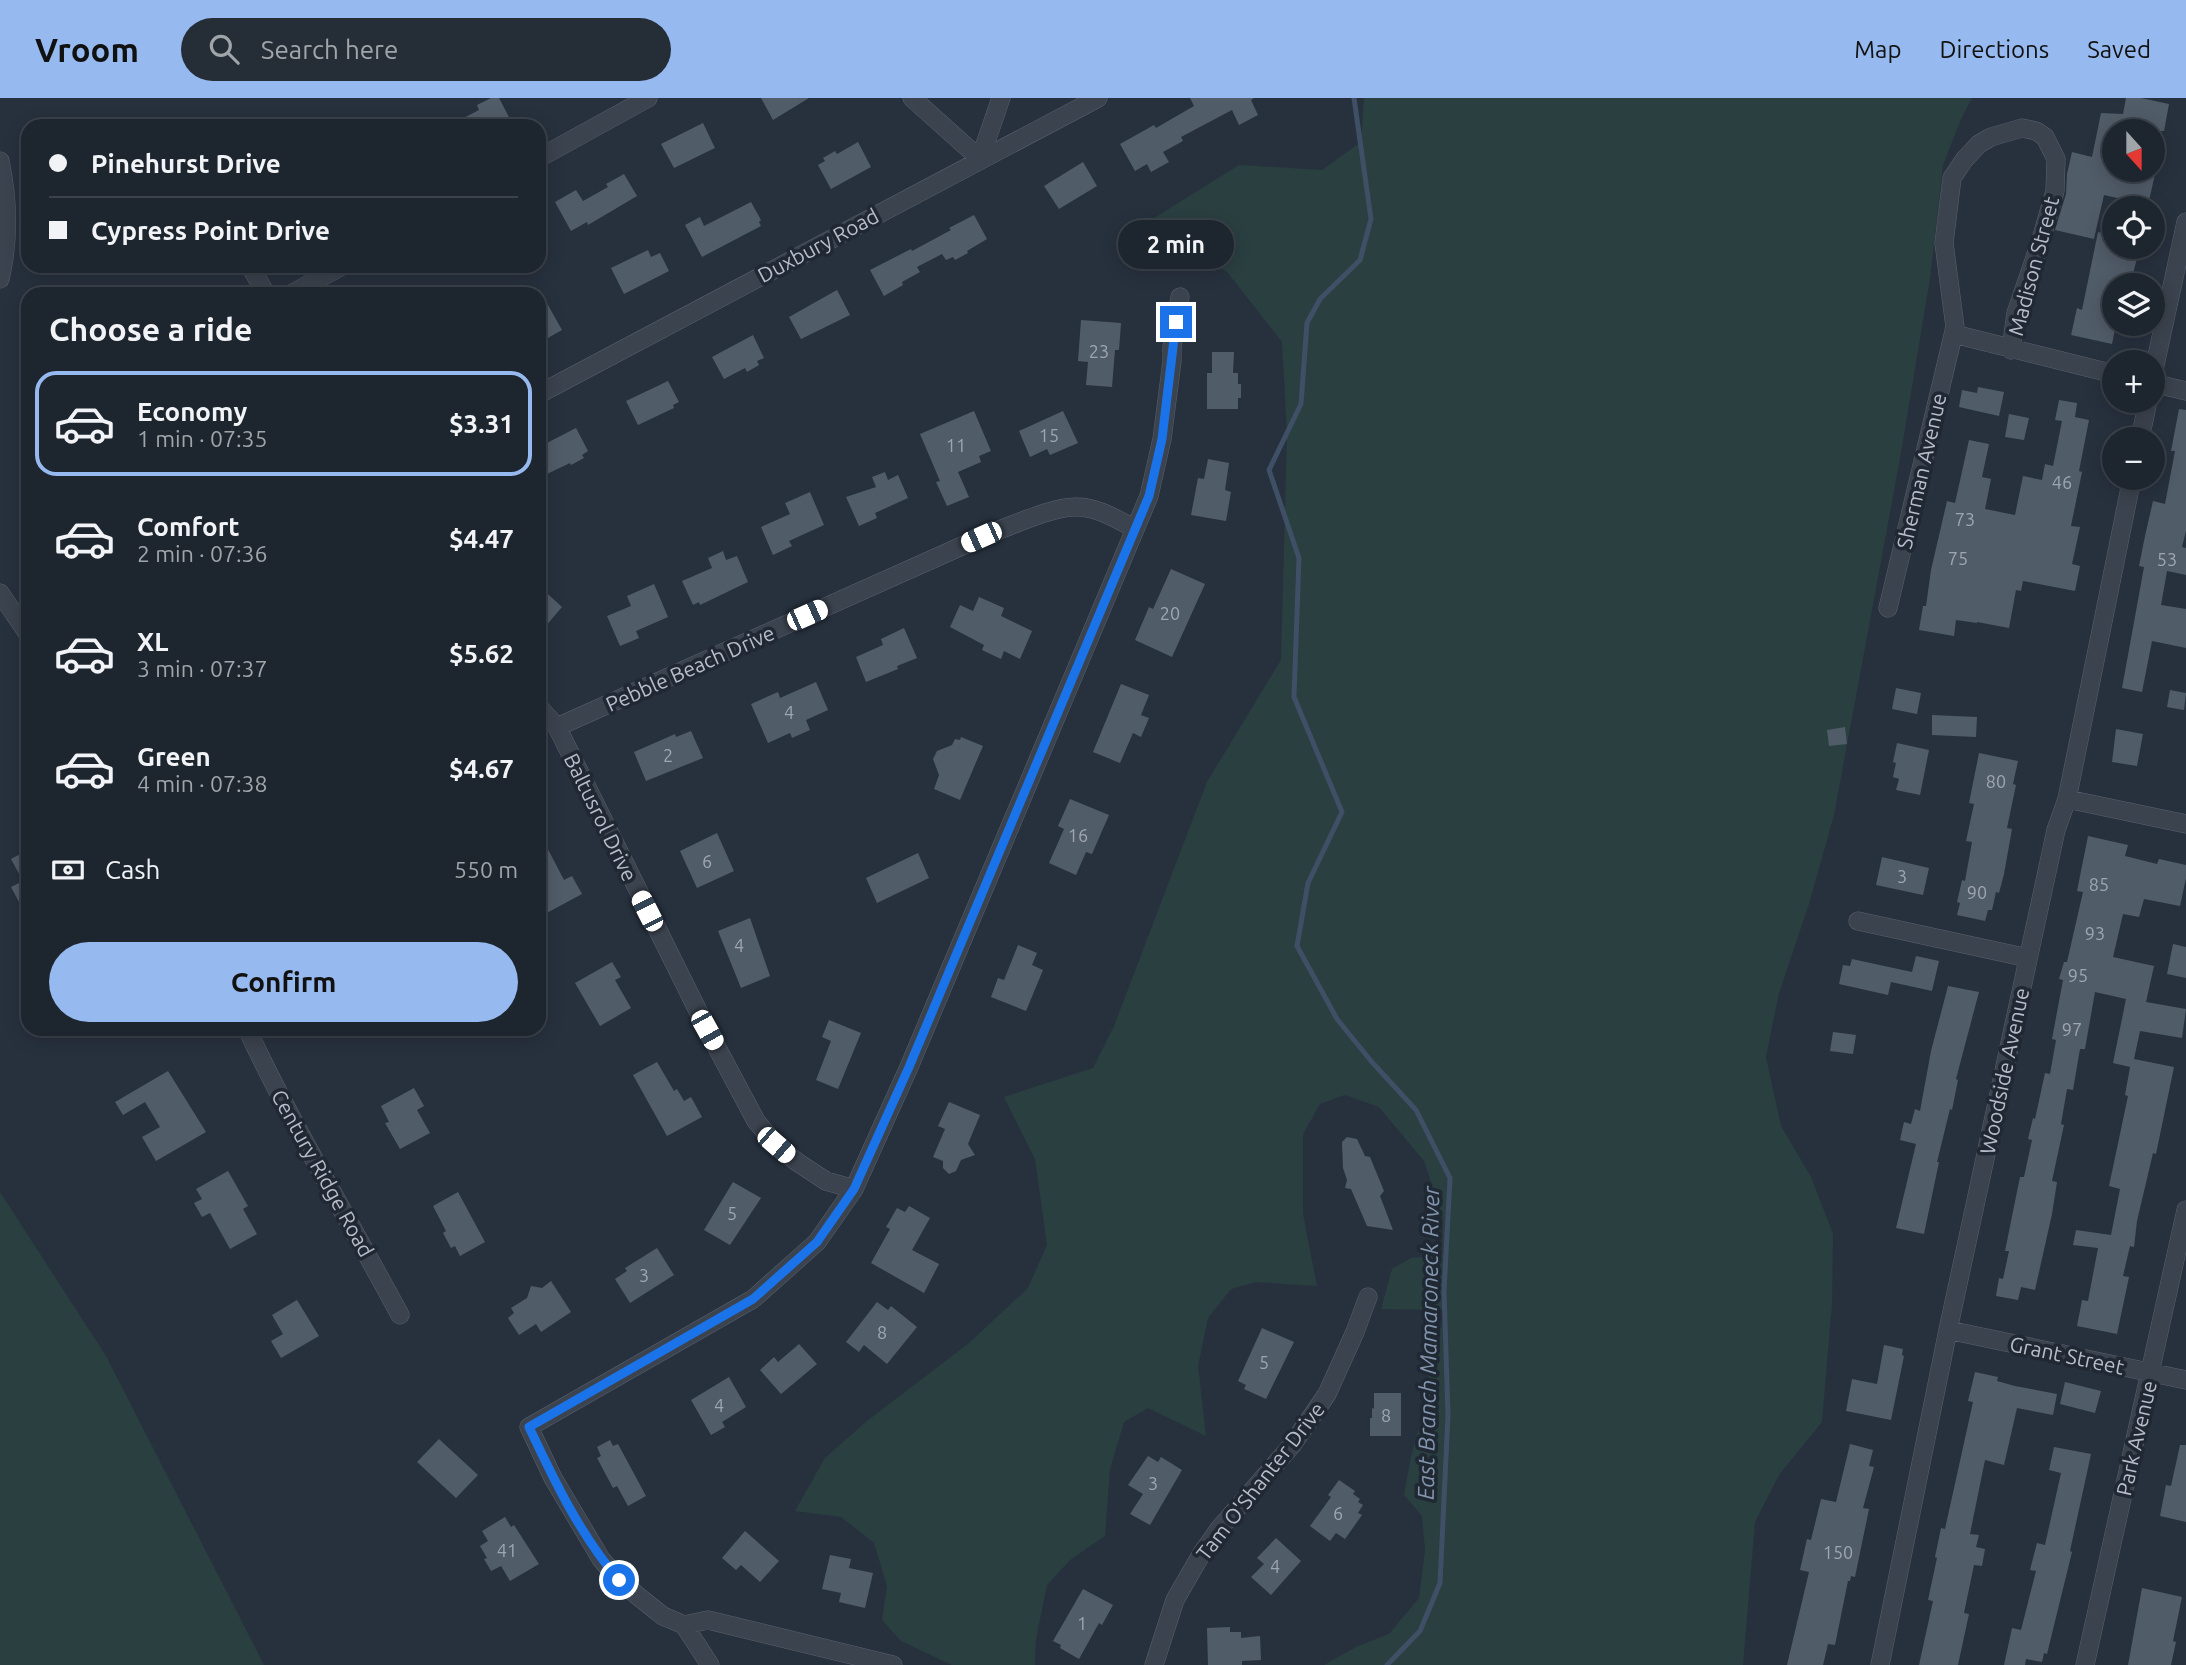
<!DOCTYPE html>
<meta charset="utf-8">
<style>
body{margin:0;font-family:Ubuntu,sans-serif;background:#252d36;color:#f1f3f6;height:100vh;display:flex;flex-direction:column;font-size:26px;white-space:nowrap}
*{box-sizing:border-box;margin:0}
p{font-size:23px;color:#a0a5aa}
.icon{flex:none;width:38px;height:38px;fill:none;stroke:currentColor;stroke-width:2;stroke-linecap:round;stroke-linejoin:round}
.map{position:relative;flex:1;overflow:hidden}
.panel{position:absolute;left:21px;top:189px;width:525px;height:749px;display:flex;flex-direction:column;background:#1d252e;border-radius:21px;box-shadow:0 4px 18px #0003,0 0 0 2px #3b424a}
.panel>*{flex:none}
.guide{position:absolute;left:21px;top:21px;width:525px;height:154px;border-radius:21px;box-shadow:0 4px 18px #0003,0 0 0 2px #3b424a;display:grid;align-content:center;height:154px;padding:0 28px;background:#1d252e}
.needle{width:46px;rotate:159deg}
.controls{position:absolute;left:2102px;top:21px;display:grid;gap:14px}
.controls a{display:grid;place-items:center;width:63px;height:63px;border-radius:50%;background:#1d252e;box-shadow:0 4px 18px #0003,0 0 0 2px #3b424a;font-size:35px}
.end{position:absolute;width:32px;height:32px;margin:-16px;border:9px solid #1a73e8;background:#fff;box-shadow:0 0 0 4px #fff}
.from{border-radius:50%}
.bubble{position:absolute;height:49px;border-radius:24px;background:#1d252e;box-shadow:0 4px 18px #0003,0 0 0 2px #3b424a;font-size:23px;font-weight:700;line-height:49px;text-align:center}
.car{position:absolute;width:21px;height:42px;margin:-21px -10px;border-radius:9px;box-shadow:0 0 5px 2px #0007;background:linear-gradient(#fff 24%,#345 0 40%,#fff 0 76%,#345 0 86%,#fff 0)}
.guide b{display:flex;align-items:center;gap:24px;height:66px;font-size:26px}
.guide b+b{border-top:2px solid #3b424a}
.guide i{width:18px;height:18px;background:#f1f3f6}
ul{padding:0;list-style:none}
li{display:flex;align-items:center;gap:21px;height:105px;margin:0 14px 10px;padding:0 14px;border:4px solid transparent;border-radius:21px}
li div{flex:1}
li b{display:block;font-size:26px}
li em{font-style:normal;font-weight:700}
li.current{border-color:#96baef}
li>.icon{width:63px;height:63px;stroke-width:1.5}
h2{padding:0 28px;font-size:32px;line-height:84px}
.pay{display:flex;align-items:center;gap:18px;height:77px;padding:0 28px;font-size:26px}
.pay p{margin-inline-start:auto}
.action{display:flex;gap:14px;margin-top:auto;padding:14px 28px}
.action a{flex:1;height:80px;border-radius:42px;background:#96baef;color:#111;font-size:28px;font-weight:700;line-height:80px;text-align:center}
header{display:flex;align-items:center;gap:42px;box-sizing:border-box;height:98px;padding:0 35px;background:#96baef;color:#111}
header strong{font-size:33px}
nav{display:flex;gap:38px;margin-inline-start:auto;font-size:24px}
.search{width:490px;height:63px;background:#252d36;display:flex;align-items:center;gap:18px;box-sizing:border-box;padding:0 24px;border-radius:38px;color:#a0a5aa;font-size:26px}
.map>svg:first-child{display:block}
.green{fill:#2a3f40}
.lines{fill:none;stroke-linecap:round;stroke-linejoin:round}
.stream{stroke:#3f4f65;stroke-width:5}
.building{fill:#515c69}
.minor-casing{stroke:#59616c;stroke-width:19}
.minor{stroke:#3b434e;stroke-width:18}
.route{stroke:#1a73e8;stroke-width:9}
.labels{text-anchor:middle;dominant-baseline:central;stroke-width:7;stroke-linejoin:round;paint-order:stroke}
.number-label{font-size:18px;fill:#9ea6b1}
.street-label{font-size:21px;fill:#b8bec9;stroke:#202833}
.water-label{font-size:23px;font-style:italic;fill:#8295ad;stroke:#202833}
</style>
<header>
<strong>Vroom</strong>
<div class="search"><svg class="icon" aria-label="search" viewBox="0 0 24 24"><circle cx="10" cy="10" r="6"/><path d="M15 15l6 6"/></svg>Search here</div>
<nav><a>Map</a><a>Directions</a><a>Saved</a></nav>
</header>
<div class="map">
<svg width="2186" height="1567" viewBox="0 0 2186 1567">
<rect width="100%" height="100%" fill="#27313e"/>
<path class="green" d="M1364 0H1972L1961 21 1943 67 1930 180 1901 355 1834 717 1809 806 1779 895 1766 959 1781 1028 1811 1079 1833 1136 1832 1205 1822 1324 1779 1377 1755 1424 1743 1567H1324L1358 1548 1389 1536 1419 1500 1425 1452 1422 1418 1404 1397 1411 1358 1424 1313 1431 1262 1446 1212 1381 1211 1392 1171 1411 1160 1442 1157 1443 1121 1424 1063 1379 1009 1345 997 1320 1006 1303 1036V1116L1317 1188 1256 1184 1231 1191 1208 1220 1198 1268 1206 1338 1148 1310 1124 1324 1110 1371 1105 1438 1070 1462 1047 1487 1036 1541 1035 1567H952L901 1543 882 1522 887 1488 874 1445 841 1419 795 1413 825 1360 867 1323 969 1245 1028 1190 1047 1147 1035 1061 1004 999 1093 970 1114 928 1207 684 1281 562 1287 336 1282 244 1228 175 1151 122 1239 67 1322 72 1361 44Z
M0 1094 106 1258 264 1567H0Z"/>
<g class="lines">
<path class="stream" d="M1354 0 1371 121 1360 162 1320 201 1307 225 1301 306 1269 372 1299 460 1294 599 1342 714 1308 785 1297 848 1337 921 1371 963 1416 1012 1450 1080 1444 1193 1448 1317 1440 1485 1420 1533 1387 1567"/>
</g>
<path class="building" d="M491 0H499L511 23 501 28H448L479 12 477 7Z
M761 0H809L773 22Z
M1190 0H1254L1251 2 1258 17 1239 27 1232 12 1181 39 1183 43 1163 54 1169 64 1151 74 1147 66 1135 73 1120 46 1154 27 1156 30 1194 8Z
M2126 0H2141L2169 6 2164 33H2114L2111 68 2114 69V72H2156L2148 107 2104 97 2094 141 2055 132 2066 96 2067 76 2072 54 2092 59 2101 15 2123 16Z
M703 25 715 50 674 70 661 46Z
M858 44 871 69 831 91 818 67 825 63 823 60 835 53 837 56Z
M1083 64 1097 88 1059 111 1044 88Z
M624 76 637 98 588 127 587 124 571 133 555 104 576 92 583 103 608 89 606 86Z
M751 104 761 122 759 124 761 128 702 159 685 127 700 119 704 128Z
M974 117 987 141 967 153 968 155 955 162 953 159 946 162 942 156 917 169 920 174 902 184 903 187 884 198 870 172 911 151 912 153 951 132 949 130Z
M2098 134 2114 138V149H2140L2130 187H2114V226H2116L2112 246 2071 237 2077 210 2082 212Z
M648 152 651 159 660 155 669 173 624 196 611 170Z
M539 191 562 232 539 245Z
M837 192 850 217 801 241 789 219Z
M1081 222 1121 225 1119 252H1115L1112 289 1086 287 1088 264 1078 263Z
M753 237 764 260 757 263 759 267 747 274 745 270 724 281 712 259Z
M1212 254H1234L1233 275H1238V286H1241V300H1238V311H1207V275H1212Z
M668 283 679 304 673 307 674 310 638 327 626 303Z
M1978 289 2004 294 1999 318 1959 309 1962 292 1977 295Z
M2059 302 2077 305 2075 319 2089 322 2079 373 2082 374 2071 428 2080 429 2072 466 2080 468 2075 493 2023 483 2021 493 2016 492 2009 530 1977 524V525L1956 522 1954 538 1919 532 1923 508H1926L1931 472 1947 403 1955 405 1969 342 1989 346 1982 379 1991 381 1985 411 2015 417 2023 378 2042 382 2045 366 2053 368 2062 323 2055 322Z
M2179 311 2186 312V433L2182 449 2186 450V477L2167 473 2161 507 2186 511V550L2152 543 2142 594 2122 590 2144 469 2139 468 2145 438 2153 403 2165 406 2175 353H2171Z
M974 313 991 353 979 358 981 364 958 374 969 399 947 408 936 384 940 383 920 336Z
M1063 313 1078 345 1050 357 1047 351 1030 359 1019 333Z
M2009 316 2029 320 2024 342 2005 339Z
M576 330 588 353 582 357 584 360 571 367 570 365 547 376 539 361V349Z
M1208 361 1229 365 1225 392 1231 394 1226 423 1191 417 1198 380 1204 381Z
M885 374 888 382 898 377 908 400 875 415 877 420 859 428 846 399 876 389 872 379Z
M810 394 824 427 789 443 792 448 773 457 761 429 790 416 785 405Z
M723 453 726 462 737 458 748 484 700 507 699 504 693 507 682 483 712 470 708 460Z
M1171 471 1205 486 1172 559 1135 542 1149 509 1153 511Z
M654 486 668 519 636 533 639 540 620 548 607 518 631 508 627 498Z
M539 488 562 509 539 536Z
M979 499 1004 510 1001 518 1032 533 1020 561 1004 553 1001 561 982 552 984 547 950 529 960 507 973 513Z
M904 530 917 560 897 568 898 571 866 584 856 559 883 547 881 541Z
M816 584 828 612 806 622 810 632 792 640 790 635 768 645 751 606 778 594 780 600Z
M1121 586 1149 597 1141 617 1149 620 1141 639 1133 635 1120 665 1093 654Z
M1896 590 1921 595 1917 616 1892 611Z
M2170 592 2186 595 2184 612 2167 609Z
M1932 617 1977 619 1976 639 1932 637Z
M1845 629 1847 646 1829 648 1827 632Z
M2116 631 2143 636 2137 668 2112 664Z
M691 633 703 660 646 683 634 654 675 636 676 639Z
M961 639 983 648 960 702 934 691 939 677 933 661 937 653 952 647 955 641 960 642Z
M1897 645 1929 652 1920 697 1896 692 1899 681 1893 679 1896 665 1893 664Z
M1979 655 2018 663 2013 686 2016 687 2007 730 2012 731 2004 776 1999 795 1996 794 1992 812H1988L1985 823 1957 817 1960 805 1957 804 1962 782 1965 783 1972 744 1966 743 1974 706 1969 705Z
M1070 701 1109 717 1092 756 1086 754 1076 777 1049 765 1064 731 1058 728Z
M539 734 564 782 572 778 582 796 543 817 539 808Z
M717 735 734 773 697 790 680 753Z
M2088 738 2128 747 2125 758 2157 766 2159 761 2186 767V780L2180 808 2144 801 2139 819 2123 816 2113 859 2154 868 2146 904 2186 911 2182 940 2140 933 2134 961 2174 969 2156 1056 2153 1055 2137 1123 2134 1149 2130 1148 2123 1178 2129 1179 2117 1236 2077 1228 2082 1202 2088 1203 2098 1150 2073 1147 2076 1132 2111 1137 2120 1091 2109 1088 2128 998 2125 997 2130 969 2113 965 2126 901 2095 894 2085 951H2080L2073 992 2067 991 2061 1026 2064 1027 2052 1083 2057 1084 2052 1116 2035 1192 2021 1189 2018 1202 1996 1198 1999 1180 2003 1181 2009 1153H2005L2020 1079H2024L2032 1042 2028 1041 2033 1020 2035 1021 2045 975 2050 976 2056 942 2052 941 2063 882 2059 881 2064 864H2067L2083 794 2077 793Z
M28 752V821L11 789 23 783 11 761Z
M918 755 929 780 877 805 866 780Z
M1882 759 1929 770 1923 797 1876 787Z
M750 820 770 878 741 890 718 833Z
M2173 846 2186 849V880L2167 876Z
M1018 847 1037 855 1032 867 1043 872 1026 913 991 899 998 880 1004 882Z
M1916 858 1939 863 1932 893 1891 884 1888 897 1839 886 1843 867 1850 868 1852 861 1912 874Z
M612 864 621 879 615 882 631 910 600 928 575 885Z
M1948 888 1979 894 1956 981 1958 982 1952 1012 1950 1011 1937 1064H1939L1924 1136 1896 1130 1916 1046 1900 1042 1904 1024 1911 1026 1915 1011 1920 1013 1931 953Z
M829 922 861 935 838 991 816 982 831 943 822 939Z
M1833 934 1856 937 1853 956 1830 953Z
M657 964 674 993 677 991 684 1003 691 999 702 1019 667 1038 633 977Z
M168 973 206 1034 156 1063 142 1039 160 1029 145 1004 123 1017 115 1004Z
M414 990 424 1008 417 1012 430 1035 400 1051 385 1025 389 1024 381 1008Z
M949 1004 980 1017 968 1046 975 1057 961 1062 956 1073 949 1076 943 1070V1063L933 1059 945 1031 938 1028Z
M1347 1039 1357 1041 1365 1058 1370 1059 1384 1093 1380 1098 1393 1132 1367 1128 1351 1091 1345 1090 1347 1082 1343 1070 1342 1044Z
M228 1073 248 1108 243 1111 257 1136 230 1151 210 1115 202 1119 194 1105 202 1101 196 1091Z
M733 1084 761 1100 730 1147 704 1132Z
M458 1094 485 1144 460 1158 455 1148 451 1150 443 1135 446 1133 433 1108Z
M909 1108 930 1120 912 1152 939 1166 924 1195 871 1165 890 1131 886 1129 897 1110 905 1114Z
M657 1150 674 1177 630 1205 615 1181 627 1173 625 1170Z
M551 1183 571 1214 541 1234 536 1226 519 1237 508 1220 514 1215 511 1210 527 1200 531 1188 542 1190Z
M297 1202 319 1238 281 1260 271 1243 283 1236 272 1217Z
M877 1204 888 1212 891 1208 917 1229 887 1266 864 1247 859 1254 846 1244Z
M1262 1230 1294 1244 1266 1301 1244 1291 1246 1287 1238 1283Z
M799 1246 817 1266 781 1296 760 1272 774 1259 778 1264Z
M1884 1247 1903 1251 1902 1257 1904 1258 1891 1322 1846 1313 1852 1281 1877 1286Z
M1975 1274 1998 1279 1997 1283 2015 1288 2057 1296 2053 1317 2017 1310 2004 1367 1985 1362 1970 1436 1979 1437 1976 1449 1985 1451 1982 1468 1974 1467 1964 1515 1969 1516 1958 1567H1919L1933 1503 1928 1502 1937 1460 1935 1459 1941 1430 1945 1431 1973 1304 1968 1303Z
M729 1279 746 1309 722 1324 725 1329 711 1337 691 1302Z
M2065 1284 2101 1293 2095 1315 2060 1306Z
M1374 1295H1401V1338H1370V1320H1372V1310L1374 1311Z
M439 1341 478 1377 456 1400 417 1364Z
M610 1342 613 1348 618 1346 646 1398 628 1408 617 1388 613 1390 597 1360 601 1358 597 1349Z
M1850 1346 1873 1352 1869 1368 1874 1369 1863 1410 1869 1411 1855 1479 1851 1478 1850 1483H1848L1835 1547 1828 1546 1823 1567H1787L1809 1474 1800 1472 1807 1441 1811 1442 1821 1401 1836 1404Z
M2180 1347H2186V1424L2160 1418 2166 1387 2171 1388Z
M2054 1349 2091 1356 2070 1453 2072 1454 2047 1556 2044 1555 2042 1564 2026 1561 2025 1567H2004L2012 1530 2021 1532 2036 1473 2030 1472 2037 1445 2045 1447 2061 1375 2049 1372Z
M1148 1358 1158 1364 1161 1359 1182 1372 1150 1427 1130 1416 1143 1396 1128 1387Z
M1339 1382 1355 1393 1353 1396 1360 1401 1358 1404 1363 1407 1358 1415 1362 1417 1345 1441 1336 1435 1330 1443 1310 1428 1331 1399 1328 1397Z
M505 1419 511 1429 514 1427 539 1466 510 1483 501 1468 491 1473 484 1461 487 1460 480 1448 488 1443 482 1433Z
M745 1433 779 1463 760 1484 741 1467 736 1472 722 1460Z
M1276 1440 1301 1463 1271 1497 1251 1479 1264 1466 1257 1460Z
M830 1457 851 1461 849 1470 873 1475 865 1510 839 1504 841 1495 822 1491Z
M2142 1490 2182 1499 2173 1543 2176 1544 2171 1567H2128Z
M1083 1491 1113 1507 1102 1527 1099 1525 1079 1561 1060 1550 1061 1547 1053 1543Z
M1230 1529V1534H1241V1540L1260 1538 1261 1562 1242 1563V1567H1208L1207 1530Z"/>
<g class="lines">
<defs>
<path id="minor" d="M912 0 980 61 1001 0
M539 60 648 0
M0 63C8 101 9 143 0 181
M250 168 266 196
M291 196 342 168
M1954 236 2114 276
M2152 281 2186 124
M2152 285 2186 293
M539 296 1098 0
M2140 341 2148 303
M0 495 28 536
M1888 510 1955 229 1944 145 1952 80 1964 62 1979 46 1991 39 2022 30 2036 33 2045 39 2056 61 2055 93 2040 145 2016 215 2011 252
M539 609 557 629 707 931 756 1023 776 1047 797 1064 826 1083 854 1091
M557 629 991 435C1014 427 1054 408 1077 409 1097 409 1116 421 1134 430
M2067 701 2186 726
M1858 823 2028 860
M247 931C293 1029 349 1122 400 1217
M1948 1232 2186 1282
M684 1527 708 1522 893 1567
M710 1567 684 1527 663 1518 639 1499 619 1482 601 1461 553 1380 529 1329 753 1201 817 1144 854 1091 909 969 1149 398 1162 341 1172 263V249L1180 199
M1154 1567 1175 1502 1202 1455 1219 1431 1292 1347 1327 1296 1355 1234 1368 1199
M1880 1567 1948 1232 2056 732 2067 701 2132 380
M2085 1567 2186 1112"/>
</defs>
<use href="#minor" class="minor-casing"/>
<use href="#minor" class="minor"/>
</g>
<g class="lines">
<path class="route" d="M619 1482C580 1437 554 1382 529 1329L753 1201 817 1144 854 1091 909 969 1149 398 1162 341 1176 224"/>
</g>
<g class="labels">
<g class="number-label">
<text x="1099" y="253">23</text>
<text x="1049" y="337">15</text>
<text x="956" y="347">11</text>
<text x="2062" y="384">46</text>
<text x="1965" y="421">73</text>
<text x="1958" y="460">75</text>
<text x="2167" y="461">53</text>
<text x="1170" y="515">20</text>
<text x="789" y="614">4</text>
<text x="668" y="657">2</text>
<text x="1996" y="683">80</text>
<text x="1078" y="737">16</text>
<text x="707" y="763">6</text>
<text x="1902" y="778">3</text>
<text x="2099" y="786">85</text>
<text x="1977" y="794">90</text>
<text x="2095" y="835">93</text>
<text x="739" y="847">4</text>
<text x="2078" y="877">95</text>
<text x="2072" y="931">97</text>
<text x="732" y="1115">5</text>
<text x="644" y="1177">3</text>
<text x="882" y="1234">8</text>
<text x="1264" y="1264">5</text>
<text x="719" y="1307">4</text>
<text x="1386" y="1317">8</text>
<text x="1153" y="1385">3</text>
<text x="1338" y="1415">6</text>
<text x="507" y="1452">41</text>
<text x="1838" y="1454">150</text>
<text x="1275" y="1468">4</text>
<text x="1082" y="1525">1</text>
</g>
<g class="street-label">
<text transform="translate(818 147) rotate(-28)">Duxbury Road</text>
<text transform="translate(2033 168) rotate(-75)">Madison Street</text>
<text transform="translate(1921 373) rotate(-77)">Sherman Avenue</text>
<text transform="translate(690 570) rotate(-24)">Pebble Beach Drive</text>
<text transform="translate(601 719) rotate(64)">Baltusrol Drive</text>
<text transform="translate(2004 973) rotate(-78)">Woodside Avenue</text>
<text transform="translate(323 1075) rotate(61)">Century Ridge Road</text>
<text transform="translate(2067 1257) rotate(12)">Grant Street</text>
<text transform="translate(2136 1340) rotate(-77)">Park Avenue</text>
<text transform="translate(1260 1383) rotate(-52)">Tam O'Shanter Drive</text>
</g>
<g class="water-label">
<text transform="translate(1428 1245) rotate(-89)">East Branch Mamaroneck River</text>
</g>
</g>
</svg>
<div class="controls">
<a><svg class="needle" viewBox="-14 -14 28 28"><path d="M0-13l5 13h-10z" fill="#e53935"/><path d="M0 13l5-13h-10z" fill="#a0a5aa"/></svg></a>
<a><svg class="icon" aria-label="locate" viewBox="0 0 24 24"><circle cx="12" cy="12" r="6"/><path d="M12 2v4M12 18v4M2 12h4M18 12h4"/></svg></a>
<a><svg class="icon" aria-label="layers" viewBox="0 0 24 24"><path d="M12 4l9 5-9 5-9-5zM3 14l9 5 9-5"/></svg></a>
<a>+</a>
<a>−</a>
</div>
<i class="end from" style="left:619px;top:1482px"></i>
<i class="end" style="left:1176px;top:224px"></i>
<div class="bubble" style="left:1118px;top:122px;width:116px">2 min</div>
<i class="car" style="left:981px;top:439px;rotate:246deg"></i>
<i class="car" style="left:807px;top:517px;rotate:66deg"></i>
<i class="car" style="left:647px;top:813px;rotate:333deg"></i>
<i class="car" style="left:707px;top:932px;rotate:151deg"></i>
<i class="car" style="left:776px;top:1047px;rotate:131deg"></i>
<div class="guide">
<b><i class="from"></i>Pinehurst Drive</b>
<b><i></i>Cypress Point Drive</b>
</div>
<section class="panel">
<h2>Choose a ride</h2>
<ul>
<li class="current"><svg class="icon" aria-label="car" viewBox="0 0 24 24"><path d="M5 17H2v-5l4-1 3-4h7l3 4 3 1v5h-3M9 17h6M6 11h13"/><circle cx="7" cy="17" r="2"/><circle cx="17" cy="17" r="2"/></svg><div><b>Economy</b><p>1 min · 07:35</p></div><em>$3.31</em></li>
<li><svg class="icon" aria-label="car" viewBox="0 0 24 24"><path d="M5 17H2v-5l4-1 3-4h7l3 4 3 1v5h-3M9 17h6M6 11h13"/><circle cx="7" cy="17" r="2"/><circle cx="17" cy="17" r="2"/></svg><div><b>Comfort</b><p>2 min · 07:36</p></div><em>$4.47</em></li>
<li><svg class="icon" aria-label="car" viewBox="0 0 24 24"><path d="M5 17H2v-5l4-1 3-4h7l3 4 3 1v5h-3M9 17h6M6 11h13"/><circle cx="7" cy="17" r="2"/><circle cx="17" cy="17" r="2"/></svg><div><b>XL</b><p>3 min · 07:37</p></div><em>$5.62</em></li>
<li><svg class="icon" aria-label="car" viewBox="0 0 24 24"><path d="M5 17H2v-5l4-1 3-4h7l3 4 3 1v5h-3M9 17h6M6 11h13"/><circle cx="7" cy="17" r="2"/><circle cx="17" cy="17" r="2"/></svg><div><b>Green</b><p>4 min · 07:38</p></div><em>$4.67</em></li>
</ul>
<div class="pay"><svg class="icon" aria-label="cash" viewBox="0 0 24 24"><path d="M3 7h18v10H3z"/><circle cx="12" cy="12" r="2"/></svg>Cash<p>550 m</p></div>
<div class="action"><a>Confirm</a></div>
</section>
</div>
